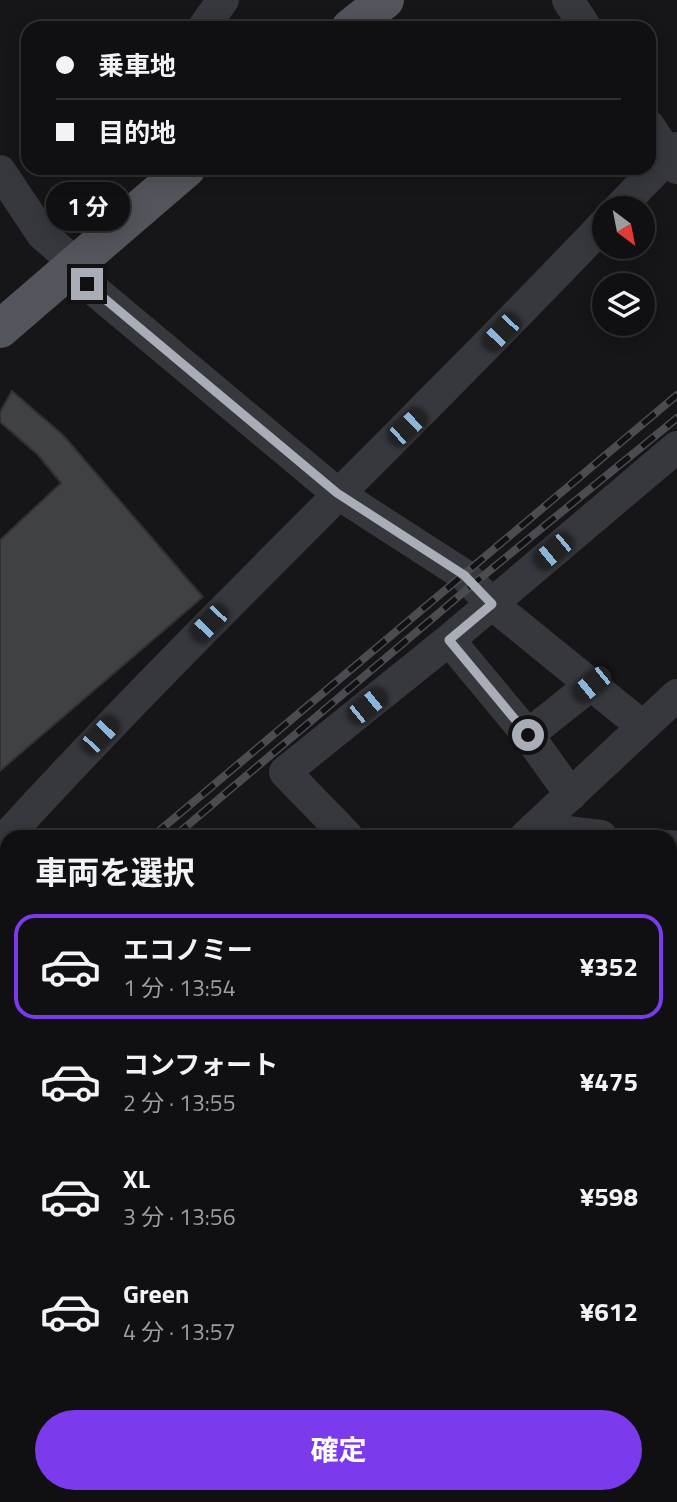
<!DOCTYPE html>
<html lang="ja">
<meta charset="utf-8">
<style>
body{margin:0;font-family:"Titillium Web","Noto Sans JP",sans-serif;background:#19191b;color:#f1f3f6;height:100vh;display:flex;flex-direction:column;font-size:26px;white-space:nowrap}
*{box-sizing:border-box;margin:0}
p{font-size:23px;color:#9c9d9f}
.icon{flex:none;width:38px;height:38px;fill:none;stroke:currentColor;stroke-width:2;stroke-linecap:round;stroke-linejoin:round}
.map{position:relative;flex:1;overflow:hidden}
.panel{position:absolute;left:0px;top:830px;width:677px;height:674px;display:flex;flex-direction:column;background:#101012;border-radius:21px 21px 0 0;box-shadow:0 4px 18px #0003,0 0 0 2px #303032}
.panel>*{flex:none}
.hud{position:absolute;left:21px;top:21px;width:635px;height:154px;border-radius:21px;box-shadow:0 4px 18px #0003,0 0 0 2px #303032;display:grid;align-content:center;height:154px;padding:0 35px;background:#101012}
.needle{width:46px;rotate:148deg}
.buttons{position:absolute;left:592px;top:196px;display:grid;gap:14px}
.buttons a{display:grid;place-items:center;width:63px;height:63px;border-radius:50%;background:#101012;box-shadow:0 4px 18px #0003,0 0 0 2px #303032;font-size:35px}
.end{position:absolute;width:32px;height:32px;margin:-16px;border:9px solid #a8adb8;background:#111;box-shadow:0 0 0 4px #111}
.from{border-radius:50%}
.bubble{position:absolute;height:49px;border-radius:24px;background:#101012;box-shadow:0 4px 18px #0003,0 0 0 2px #303032;font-size:23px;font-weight:700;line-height:49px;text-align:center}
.car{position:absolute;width:21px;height:42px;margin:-21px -10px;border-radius:9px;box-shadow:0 0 5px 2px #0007;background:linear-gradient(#222 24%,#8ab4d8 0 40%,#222 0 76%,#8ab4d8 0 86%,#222 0)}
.hud b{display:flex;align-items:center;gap:24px;height:66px;font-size:26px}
.hud b+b{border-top:2px solid #303032}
.hud i{width:18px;height:18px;background:#f1f3f6}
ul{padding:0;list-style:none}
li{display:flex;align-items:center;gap:21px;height:105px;margin:0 14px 10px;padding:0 21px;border:4px solid transparent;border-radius:21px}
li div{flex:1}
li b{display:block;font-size:26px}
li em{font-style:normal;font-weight:700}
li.current{border-color:#7c3aed}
li>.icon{width:63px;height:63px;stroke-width:1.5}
h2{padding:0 35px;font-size:32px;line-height:84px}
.primary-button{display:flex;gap:14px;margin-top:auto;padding:14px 35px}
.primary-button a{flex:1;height:80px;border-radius:42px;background:#7c3aed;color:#fff;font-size:28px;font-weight:700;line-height:80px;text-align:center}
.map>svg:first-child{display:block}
.building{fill:#404145;stroke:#303034;stroke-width:2}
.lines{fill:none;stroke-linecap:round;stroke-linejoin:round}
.minor{stroke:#37383d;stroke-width:32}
.major{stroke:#53555c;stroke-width:38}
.rail-casing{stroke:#4a4c52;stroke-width:8}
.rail{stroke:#111113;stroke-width:5;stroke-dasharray:16;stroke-linecap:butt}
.route{stroke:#a8adb8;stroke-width:9}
</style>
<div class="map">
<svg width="677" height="1502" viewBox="0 0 677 1502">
<rect width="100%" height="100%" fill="#161618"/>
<path class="building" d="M12 391 63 435 203 597 0 771V540L61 483 38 455 0 422V412Z"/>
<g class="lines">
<path class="minor" d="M568 0 586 28
M203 28 223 0
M649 126 677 168
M0 171 42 234 76 264 87 284 337 493 464 575 492 604 642 726
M619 208 677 148
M449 640 528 735 571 795
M528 735 592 684
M534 828 601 836
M7 836C199 626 408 431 604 224
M347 836 285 772 449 640 677 447
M526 836 677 695
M670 846 677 847
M0 939 7 944
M670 1004 677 999
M670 1121 677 1128
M670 1198 677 1187
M670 1321 677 1324
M0 1389 7 1381
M498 1496 499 1502
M636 1496 639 1502
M320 1502 321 1496"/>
<path class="major" d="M350 28 385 0
M0 329 187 168"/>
<defs>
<path id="rail" d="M153 836 677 395
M175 836 472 585 677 418
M0 954 7 949
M0 971 7 967"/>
</defs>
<use href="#rail" class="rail-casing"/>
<use href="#rail" class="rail"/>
</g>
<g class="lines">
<path class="route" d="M87 284 337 493 464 575 492 604 449 640 528 735"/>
</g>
</svg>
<div class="buttons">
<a><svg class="needle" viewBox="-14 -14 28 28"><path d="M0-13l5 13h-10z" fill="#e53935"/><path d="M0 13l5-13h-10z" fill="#9c9d9f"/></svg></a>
<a><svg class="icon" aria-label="layers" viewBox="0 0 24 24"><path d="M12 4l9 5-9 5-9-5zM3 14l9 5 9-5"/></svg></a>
</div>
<i class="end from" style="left:528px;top:735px"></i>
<i class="end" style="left:87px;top:284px"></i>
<div class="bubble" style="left:46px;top:182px;width:84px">1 分</div>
<i class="car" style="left:501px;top:332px;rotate:224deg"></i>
<i class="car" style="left:407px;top:427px;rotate:47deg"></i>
<i class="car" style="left:553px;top:551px;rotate:230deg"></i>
<i class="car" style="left:209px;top:623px;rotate:224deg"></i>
<i class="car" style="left:592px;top:684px;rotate:231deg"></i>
<i class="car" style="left:367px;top:706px;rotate:51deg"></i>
<i class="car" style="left:100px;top:735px;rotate:44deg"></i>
<div class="hud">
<b><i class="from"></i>乗車地</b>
<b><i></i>目的地</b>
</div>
<section class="panel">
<h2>車両を選択</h2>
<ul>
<li class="current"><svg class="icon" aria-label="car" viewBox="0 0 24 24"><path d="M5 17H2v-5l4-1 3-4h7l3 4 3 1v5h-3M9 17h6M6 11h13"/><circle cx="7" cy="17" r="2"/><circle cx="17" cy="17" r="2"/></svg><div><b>エコノミー</b><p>1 分 · 13:54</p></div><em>¥352</em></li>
<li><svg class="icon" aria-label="car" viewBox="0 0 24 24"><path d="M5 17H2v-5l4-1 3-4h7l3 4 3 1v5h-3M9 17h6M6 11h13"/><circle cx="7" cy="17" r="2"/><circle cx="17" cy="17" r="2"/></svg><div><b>コンフォート</b><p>2 分 · 13:55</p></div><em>¥475</em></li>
<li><svg class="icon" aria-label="car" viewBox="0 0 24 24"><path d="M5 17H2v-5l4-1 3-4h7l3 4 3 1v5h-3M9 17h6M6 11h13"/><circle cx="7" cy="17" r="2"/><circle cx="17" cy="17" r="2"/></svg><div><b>XL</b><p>3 分 · 13:56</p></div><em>¥598</em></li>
<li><svg class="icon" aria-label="car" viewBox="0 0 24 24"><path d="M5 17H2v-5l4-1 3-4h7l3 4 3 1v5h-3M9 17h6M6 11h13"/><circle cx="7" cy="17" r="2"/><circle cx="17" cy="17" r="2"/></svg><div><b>Green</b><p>4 分 · 13:57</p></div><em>¥612</em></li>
</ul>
<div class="primary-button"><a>確定</a></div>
</section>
</div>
